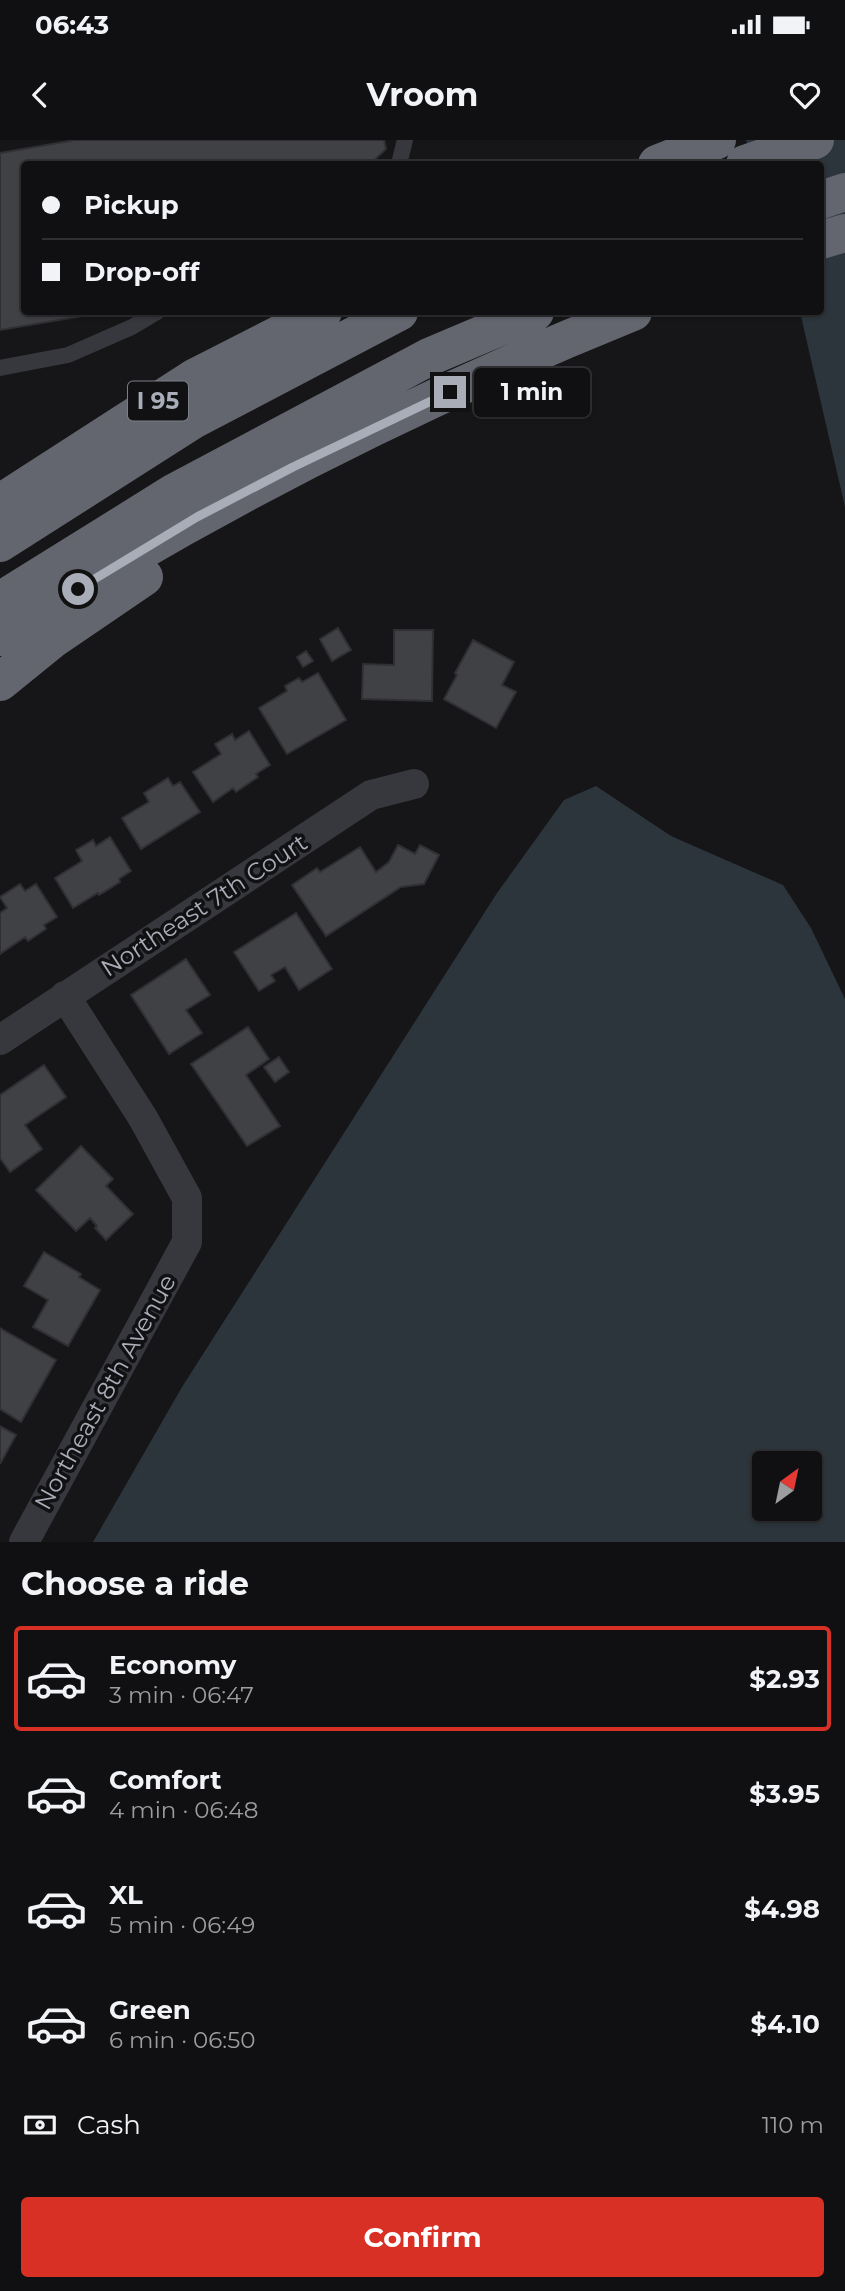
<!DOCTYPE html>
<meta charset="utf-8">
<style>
body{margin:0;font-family:Montserrat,sans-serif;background:#1e1e20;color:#f1f3f6;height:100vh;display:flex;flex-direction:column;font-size:26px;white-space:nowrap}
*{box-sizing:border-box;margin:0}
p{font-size:23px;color:#9c9d9f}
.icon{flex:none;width:38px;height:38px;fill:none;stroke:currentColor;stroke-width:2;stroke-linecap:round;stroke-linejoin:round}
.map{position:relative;height:1402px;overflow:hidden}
.drawer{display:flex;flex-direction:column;background:#101012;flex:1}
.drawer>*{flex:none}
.banner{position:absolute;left:21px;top:21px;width:803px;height:154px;border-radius:7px;box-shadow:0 2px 5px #0004,0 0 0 2px #303032;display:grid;align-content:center;height:154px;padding:0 21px;background:#101012}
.needle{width:46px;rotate:33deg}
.controls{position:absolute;left:752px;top:1311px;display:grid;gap:14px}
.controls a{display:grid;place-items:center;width:70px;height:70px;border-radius:7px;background:#101012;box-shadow:0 2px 5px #0004,0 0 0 2px #303032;font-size:35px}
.end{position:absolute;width:32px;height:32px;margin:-16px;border:9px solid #a8adb8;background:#111;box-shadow:0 0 0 4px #111}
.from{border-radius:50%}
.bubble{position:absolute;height:49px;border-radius:7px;background:#101012;box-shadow:0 2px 5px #0004,0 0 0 2px #303032;font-size:23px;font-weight:700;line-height:49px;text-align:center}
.banner b{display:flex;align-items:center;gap:24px;height:66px;font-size:26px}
.banner b+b{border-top:2px solid #303032}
.banner i{width:18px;height:18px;background:#f1f3f6}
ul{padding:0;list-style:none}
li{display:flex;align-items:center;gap:21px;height:105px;margin:0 14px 10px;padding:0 7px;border:4px solid transparent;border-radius:7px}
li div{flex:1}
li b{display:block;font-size:26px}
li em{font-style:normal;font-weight:700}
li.active{border-color:#d93025}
li>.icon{width:63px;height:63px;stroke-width:1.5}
h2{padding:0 21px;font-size:32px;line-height:84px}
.pay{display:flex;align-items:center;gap:18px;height:77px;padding:0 21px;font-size:26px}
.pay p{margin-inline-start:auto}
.cta{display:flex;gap:14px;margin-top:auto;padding:14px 21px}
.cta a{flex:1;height:80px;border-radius:7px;background:#d93025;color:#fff;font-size:28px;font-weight:700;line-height:80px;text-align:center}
.status{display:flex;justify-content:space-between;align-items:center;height:49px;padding:0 35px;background:#101012;direction:ltr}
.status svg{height:19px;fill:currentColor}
header{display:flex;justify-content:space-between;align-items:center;height:91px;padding:0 21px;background:#101012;font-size:32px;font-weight:700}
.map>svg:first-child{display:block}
.water{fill:#2c353c;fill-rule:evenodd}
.building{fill:#404145;stroke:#303034;stroke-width:2}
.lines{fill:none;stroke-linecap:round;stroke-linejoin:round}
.service{stroke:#37383d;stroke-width:16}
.minor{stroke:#37383d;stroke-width:30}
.motorway{stroke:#63666e;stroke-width:38}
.route{stroke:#a8adb8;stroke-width:9}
.labels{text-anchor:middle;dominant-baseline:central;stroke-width:7;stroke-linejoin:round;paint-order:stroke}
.shield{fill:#111113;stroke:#7b7e86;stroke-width:2}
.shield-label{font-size:23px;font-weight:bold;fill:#a8adb8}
.street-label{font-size:24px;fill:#a8adb8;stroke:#111113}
</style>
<div class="status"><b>06:43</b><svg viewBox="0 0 49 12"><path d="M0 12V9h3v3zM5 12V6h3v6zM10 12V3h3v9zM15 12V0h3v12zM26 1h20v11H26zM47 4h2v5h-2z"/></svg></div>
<header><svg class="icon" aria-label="back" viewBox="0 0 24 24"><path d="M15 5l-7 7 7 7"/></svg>Vroom<svg class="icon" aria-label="heart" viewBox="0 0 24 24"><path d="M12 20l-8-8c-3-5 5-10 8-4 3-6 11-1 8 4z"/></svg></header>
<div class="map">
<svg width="845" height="1402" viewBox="0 0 845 1402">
<rect width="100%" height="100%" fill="#161618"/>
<path class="water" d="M746 0H845V367L800 172H821V24H754Z
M596 646 671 696 783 745 811 788 845 859V1402H93L182 1247 497 753 564 660ZM765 1323H810V1368H765Z"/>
<path class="building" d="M75 0H384L386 9 370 24H24V172H106L0 190V13Z
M338 488 351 510 332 521 320 499Z
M394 490H433L432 561 362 559 363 524 394 525Z
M473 500 514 522 502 545 516 552 496 588 444 559 457 535 455 533Z
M306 511 313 521 303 527 297 517Z
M318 533 346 580 287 614 259 568 287 551 285 546 299 538 302 542Z
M249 591 270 625 256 634 258 637 236 652 233 648 213 662 193 632 221 614 215 604 232 594 235 600Z
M168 638 173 646 180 642 200 672 141 709 122 678 149 662 144 653Z
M110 697 131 731 119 739 120 742 99 755 98 753 73 768 55 738 82 721 76 710 93 700 96 706Z
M398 705 415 714 420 705 439 715 424 744 401 747 326 796 292 745 317 728 320 732 360 707 376 732 389 722Z
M20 744 25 751 36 744 57 777 44 785 46 789 28 801 25 797 0 814V773L7 768 0 757Z
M296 773 332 829 299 850 285 827 271 835 275 841 259 851 234 812Z
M186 819 210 855 186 870 202 893 169 914 131 855Z
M248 887 269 919 246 935 280 986 247 1006 191 924Z
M279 917 289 932 275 942 264 927Z
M44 925 66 957 25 985 42 1009 10 1032 0 1018V955Z
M81 1006 113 1039 106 1046 133 1074 106 1100 95 1088 97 1086 90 1078 76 1091 36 1050Z
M44 1112 81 1134 79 1137 100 1150 68 1206 33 1187 48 1160 24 1146Z
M0 1188 56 1220 21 1282 0 1269Z
M0 1286 16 1295 0 1324Z"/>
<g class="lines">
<path class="service" d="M399 24 405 0
M0 228 68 215 132 187 157 172"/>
<path class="minor" d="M0 900 371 655 414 644
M24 1402 187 1102V1058L143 978 65 856"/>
<path class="motorway" d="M657 24 717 0
M745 24 815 0
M821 60 845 52
M821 100 845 93
M0 363 194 238 323 172
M0 403 193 280 399 172
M0 461 175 352 429 217 535 172
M0 497C200 368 413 261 633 172
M0 542 53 499 144 437"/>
</g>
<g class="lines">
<path class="route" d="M78 449 197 377 293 327 450 252"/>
</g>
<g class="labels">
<rect class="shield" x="128" y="241.5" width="60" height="39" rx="5"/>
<g class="shield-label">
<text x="158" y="261">I 95</text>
</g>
<g class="street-label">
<text transform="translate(204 765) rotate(-33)">Northeast 7th Court</text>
<text transform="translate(105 1252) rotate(-61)">Northeast 8th Avenue</text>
</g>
</g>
</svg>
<div class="controls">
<a><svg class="needle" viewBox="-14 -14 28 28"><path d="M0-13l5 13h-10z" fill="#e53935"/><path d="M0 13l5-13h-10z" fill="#9c9d9f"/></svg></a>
</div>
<i class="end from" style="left:78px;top:449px"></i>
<i class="end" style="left:450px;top:252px"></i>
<div class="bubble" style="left:474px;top:228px;width:116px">1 min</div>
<div class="banner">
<b><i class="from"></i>Pickup</b>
<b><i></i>Drop-off</b>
</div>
</div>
<section class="drawer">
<h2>Choose a ride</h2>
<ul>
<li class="active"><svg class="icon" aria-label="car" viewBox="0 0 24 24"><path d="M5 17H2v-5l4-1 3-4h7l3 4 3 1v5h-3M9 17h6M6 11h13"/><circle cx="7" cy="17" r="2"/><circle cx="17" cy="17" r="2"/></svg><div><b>Economy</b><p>3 min · 06:47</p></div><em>$2.93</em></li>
<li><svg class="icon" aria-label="car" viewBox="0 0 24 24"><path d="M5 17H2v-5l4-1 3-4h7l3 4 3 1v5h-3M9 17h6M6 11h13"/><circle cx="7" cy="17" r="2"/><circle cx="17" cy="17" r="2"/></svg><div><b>Comfort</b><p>4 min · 06:48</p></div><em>$3.95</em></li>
<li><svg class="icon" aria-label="car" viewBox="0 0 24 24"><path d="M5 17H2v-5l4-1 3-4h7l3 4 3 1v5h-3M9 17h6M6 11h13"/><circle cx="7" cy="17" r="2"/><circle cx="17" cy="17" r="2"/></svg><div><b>XL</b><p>5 min · 06:49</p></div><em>$4.98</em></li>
<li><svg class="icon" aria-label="car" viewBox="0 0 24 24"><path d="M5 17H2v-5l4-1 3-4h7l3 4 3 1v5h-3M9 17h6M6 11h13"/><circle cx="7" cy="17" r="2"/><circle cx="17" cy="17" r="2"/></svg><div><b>Green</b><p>6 min · 06:50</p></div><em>$4.10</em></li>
</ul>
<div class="pay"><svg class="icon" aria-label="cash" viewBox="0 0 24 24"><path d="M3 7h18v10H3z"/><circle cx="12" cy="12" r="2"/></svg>Cash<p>110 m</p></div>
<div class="cta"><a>Confirm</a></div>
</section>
